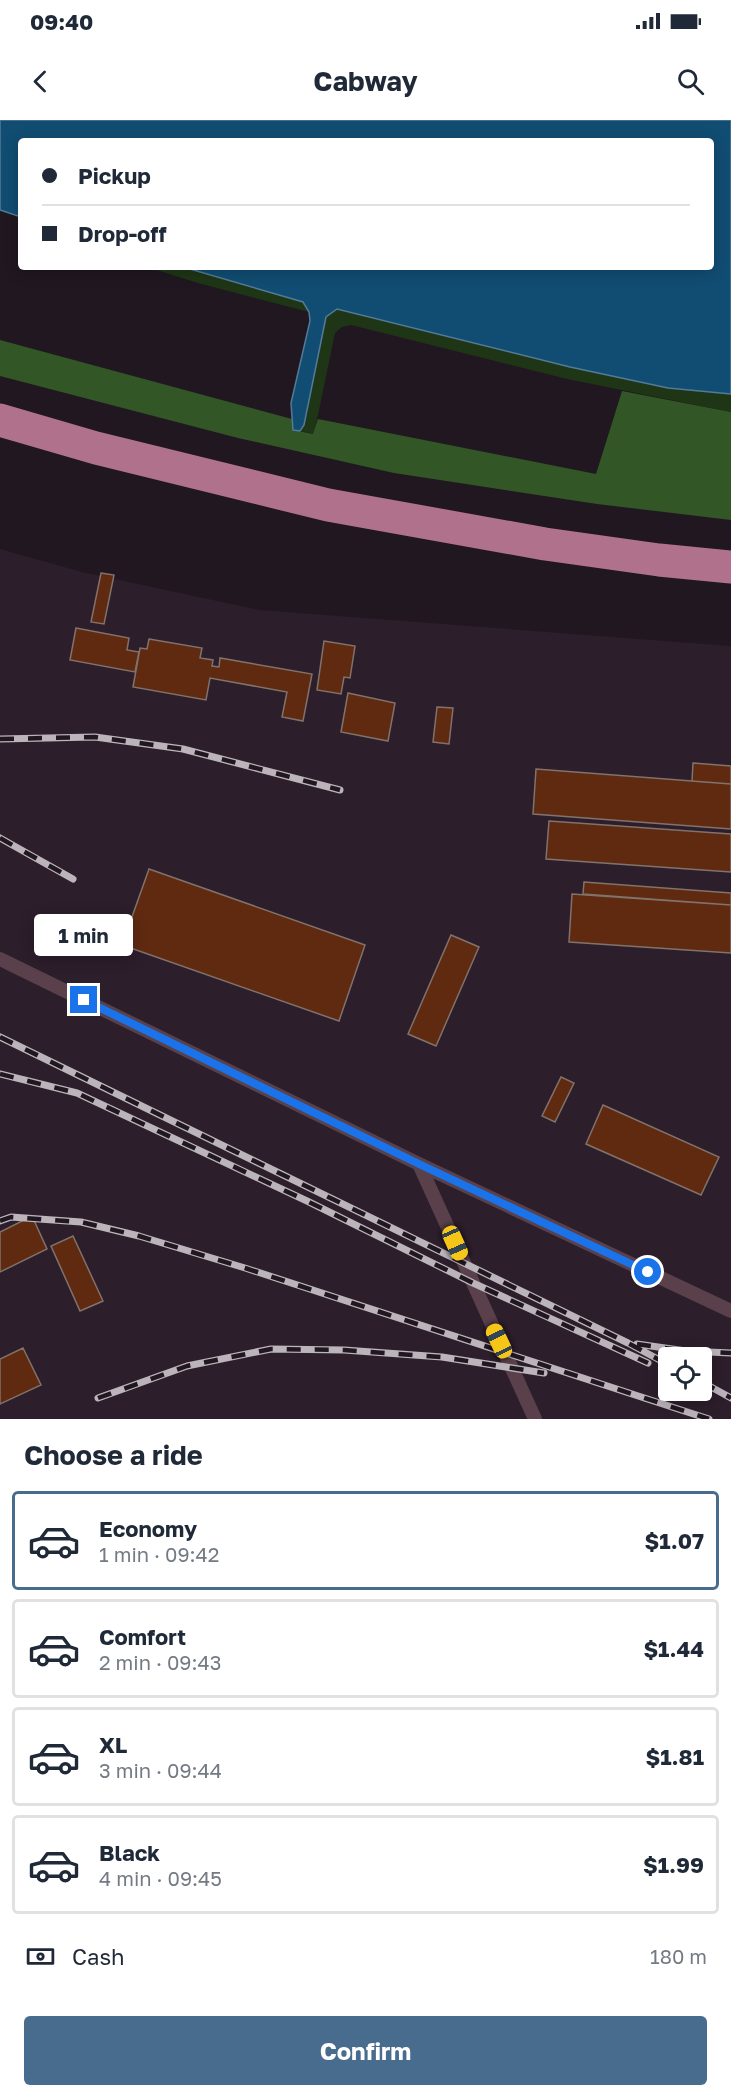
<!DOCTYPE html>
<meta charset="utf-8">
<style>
body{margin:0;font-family:"Golos Text",sans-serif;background:#f2f2f3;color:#1f2937;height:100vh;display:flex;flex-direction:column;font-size:22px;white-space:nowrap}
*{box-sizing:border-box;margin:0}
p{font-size:20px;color:#747a83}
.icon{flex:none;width:33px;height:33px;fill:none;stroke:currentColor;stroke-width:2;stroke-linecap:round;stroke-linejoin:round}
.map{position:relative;height:1299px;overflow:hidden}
.side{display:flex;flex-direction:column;background:#fff;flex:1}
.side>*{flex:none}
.hud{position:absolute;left:18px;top:18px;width:696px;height:132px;border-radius:6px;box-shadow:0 3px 15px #0003;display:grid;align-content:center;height:132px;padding:0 24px;background:#fff}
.fabs{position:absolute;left:658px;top:1227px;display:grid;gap:12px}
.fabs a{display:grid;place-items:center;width:54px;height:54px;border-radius:6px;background:#fff;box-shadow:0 3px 15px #0003;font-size:30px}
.end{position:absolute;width:27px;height:27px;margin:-14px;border:8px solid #1a73e8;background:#fff;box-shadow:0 0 0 3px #fff}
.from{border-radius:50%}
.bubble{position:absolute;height:42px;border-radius:6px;background:#fff;box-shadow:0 3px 15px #0003;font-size:20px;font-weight:700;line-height:42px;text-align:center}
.car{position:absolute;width:18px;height:36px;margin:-18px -9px;border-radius:8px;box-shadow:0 0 4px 2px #0007;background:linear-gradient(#f5c518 24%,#345 0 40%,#f5c518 0 76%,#345 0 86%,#f5c518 0)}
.hud b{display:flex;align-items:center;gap:21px;height:57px;font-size:22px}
.hud b+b{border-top:2px solid #e0e1e3}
.hud i{width:15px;height:15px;background:#1f2937}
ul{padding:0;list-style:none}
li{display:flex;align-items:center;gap:18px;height:99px;margin:0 12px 9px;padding:0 12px;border:3px solid #e0e1e3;border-radius:6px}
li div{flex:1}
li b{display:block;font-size:22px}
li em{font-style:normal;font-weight:700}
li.current{border-color:#486c8e}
li>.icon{width:54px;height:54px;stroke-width:1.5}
h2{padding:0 24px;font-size:27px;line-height:72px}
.pay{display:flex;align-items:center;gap:15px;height:66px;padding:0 24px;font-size:22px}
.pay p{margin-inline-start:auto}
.cta{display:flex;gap:12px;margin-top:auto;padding:12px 24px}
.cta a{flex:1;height:69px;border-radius:6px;background:#486c8e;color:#fff;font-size:24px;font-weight:700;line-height:69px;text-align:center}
.status{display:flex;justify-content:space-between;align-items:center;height:42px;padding:0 30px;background:#fff;direction:ltr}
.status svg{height:16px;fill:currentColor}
header{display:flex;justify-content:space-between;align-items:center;height:78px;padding:0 24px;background:#fff;font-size:27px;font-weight:700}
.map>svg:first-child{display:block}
.built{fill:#2c1e2b;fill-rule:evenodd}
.green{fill:#1e3616}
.forest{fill:#325626}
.water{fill:#114d72;stroke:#537b97;stroke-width:1.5}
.building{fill:#5f2a10;stroke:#81726c;stroke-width:1.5}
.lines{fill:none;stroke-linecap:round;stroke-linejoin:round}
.lane{stroke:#59404a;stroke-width:14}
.highway{stroke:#b0718c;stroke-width:33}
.rail-casing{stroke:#bcb4bb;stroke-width:7}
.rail{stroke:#201720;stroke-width:4.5;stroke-dasharray:14;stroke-linecap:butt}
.route{stroke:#1a73e8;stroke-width:8}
</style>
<div class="status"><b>09:40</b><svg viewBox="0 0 49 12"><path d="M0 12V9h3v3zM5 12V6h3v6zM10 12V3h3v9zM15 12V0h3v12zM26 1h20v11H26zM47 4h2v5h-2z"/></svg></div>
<header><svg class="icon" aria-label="back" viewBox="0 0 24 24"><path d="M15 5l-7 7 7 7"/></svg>Cabway<svg class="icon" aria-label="search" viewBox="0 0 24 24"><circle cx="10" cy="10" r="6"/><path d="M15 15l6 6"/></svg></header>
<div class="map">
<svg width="731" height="1299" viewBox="0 0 731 1299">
<rect width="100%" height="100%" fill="#201720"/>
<path class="built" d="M0 429 82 452 260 490 731 526V1299H0ZM669 1238H702V1270H669Z"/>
<path class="green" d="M147 147H183L303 182 309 192 198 163Z
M337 189 570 247 668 268 731 274V292L567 259 351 205 342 207 335 213 314 314 300 311 304 305 326 197Z"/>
<path class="forest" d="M0 220 292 299 293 310 313 314 318 299 596 354 622 271 731 292V400L597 384 394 353 238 318 0 256Z"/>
<path class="water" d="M0 0H731V274L668 268 570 247 337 189 326 197 304 305 300 311 293 310 291 283 310 201 309 192 303 182 183 147H711V21H21V97L0 90Z"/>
<path class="building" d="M101 453 114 455 104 504 91 502Z
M76 508 129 518 127 530 139 532 135 552 70 540Z
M149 519 202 528 200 538 213 540 212 546 219 547 220 538 312 554 303 601 282 597 287 572 210 558 206 580 133 567 140 528 147 529Z
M324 521 355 526 350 558 344 557 341 574 317 570Z
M348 573 395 583 388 621 341 612Z
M437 587 453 588 449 624 433 622Z
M693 643 731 646V664L692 661Z
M536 649 731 664V709L533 694Z
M549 701 731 714V752L546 739Z
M149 749 365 825 339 901 122 825Z
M584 762 731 773V785L583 774Z
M572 774 731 785V833L569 822Z
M451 815 479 827 436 926 408 914Z
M561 957 574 963 555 1002 542 996Z
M603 985 719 1037 701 1075 586 1024Z
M32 1096 47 1129 0 1152V1112Z
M73 1116 103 1181 80 1191 51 1126Z
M23 1228 41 1265 0 1284V1239Z"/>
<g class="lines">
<path class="lane" d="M0 839 419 1044 731 1191
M419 1044 535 1299"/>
<path class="highway" d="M0 300 96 328 328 385 545 424 659 440 731 447"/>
<defs>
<path id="rail" d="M0 619 95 617 183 629 340 670
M0 718 73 759
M0 917 628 1223 669 1245
M0 954 77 973 307 1081 473 1163 648 1243
M0 1101 11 1097 81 1102 139 1116 245 1148 709 1299
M637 1224 686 1231 731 1233
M702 1262 731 1278
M98 1278 187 1246 271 1229 344 1230 442 1237 544 1253"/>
</defs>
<use href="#rail" class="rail-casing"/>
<use href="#rail" class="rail"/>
</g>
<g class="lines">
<path class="route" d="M84 880 419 1044 648 1152"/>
</g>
</svg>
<div class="fabs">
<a><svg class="icon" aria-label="locate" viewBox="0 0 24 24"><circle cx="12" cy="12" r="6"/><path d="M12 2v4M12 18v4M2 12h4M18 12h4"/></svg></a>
</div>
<i class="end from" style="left:648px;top:1152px"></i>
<i class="end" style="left:84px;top:880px"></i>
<div class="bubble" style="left:34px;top:794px;width:99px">1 min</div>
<i class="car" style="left:455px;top:1123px;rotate:156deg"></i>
<i class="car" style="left:499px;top:1221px;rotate:335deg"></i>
<div class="hud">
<b><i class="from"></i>Pickup</b>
<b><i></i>Drop-off</b>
</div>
</div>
<section class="side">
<h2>Choose a ride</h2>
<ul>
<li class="current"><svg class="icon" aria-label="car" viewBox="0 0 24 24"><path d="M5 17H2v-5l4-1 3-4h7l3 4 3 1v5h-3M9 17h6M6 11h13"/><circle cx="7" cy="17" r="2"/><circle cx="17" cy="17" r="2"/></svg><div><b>Economy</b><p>1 min · 09:42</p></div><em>$1.07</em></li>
<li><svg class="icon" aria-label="car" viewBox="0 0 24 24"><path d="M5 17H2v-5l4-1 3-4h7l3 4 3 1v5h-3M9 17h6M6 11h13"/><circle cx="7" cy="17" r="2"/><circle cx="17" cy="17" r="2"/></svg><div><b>Comfort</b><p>2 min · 09:43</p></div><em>$1.44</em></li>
<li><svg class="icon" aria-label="car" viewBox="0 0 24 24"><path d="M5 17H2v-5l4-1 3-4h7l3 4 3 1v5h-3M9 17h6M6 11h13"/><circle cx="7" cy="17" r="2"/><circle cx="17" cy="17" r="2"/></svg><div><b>XL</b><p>3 min · 09:44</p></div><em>$1.81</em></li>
<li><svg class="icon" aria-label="car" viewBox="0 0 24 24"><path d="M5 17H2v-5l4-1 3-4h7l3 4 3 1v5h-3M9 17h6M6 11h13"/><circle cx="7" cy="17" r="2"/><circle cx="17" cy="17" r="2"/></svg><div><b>Black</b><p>4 min · 09:45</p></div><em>$1.99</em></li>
</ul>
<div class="pay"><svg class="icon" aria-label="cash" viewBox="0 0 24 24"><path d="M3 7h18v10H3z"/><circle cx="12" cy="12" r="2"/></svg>Cash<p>180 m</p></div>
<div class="cta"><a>Confirm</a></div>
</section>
